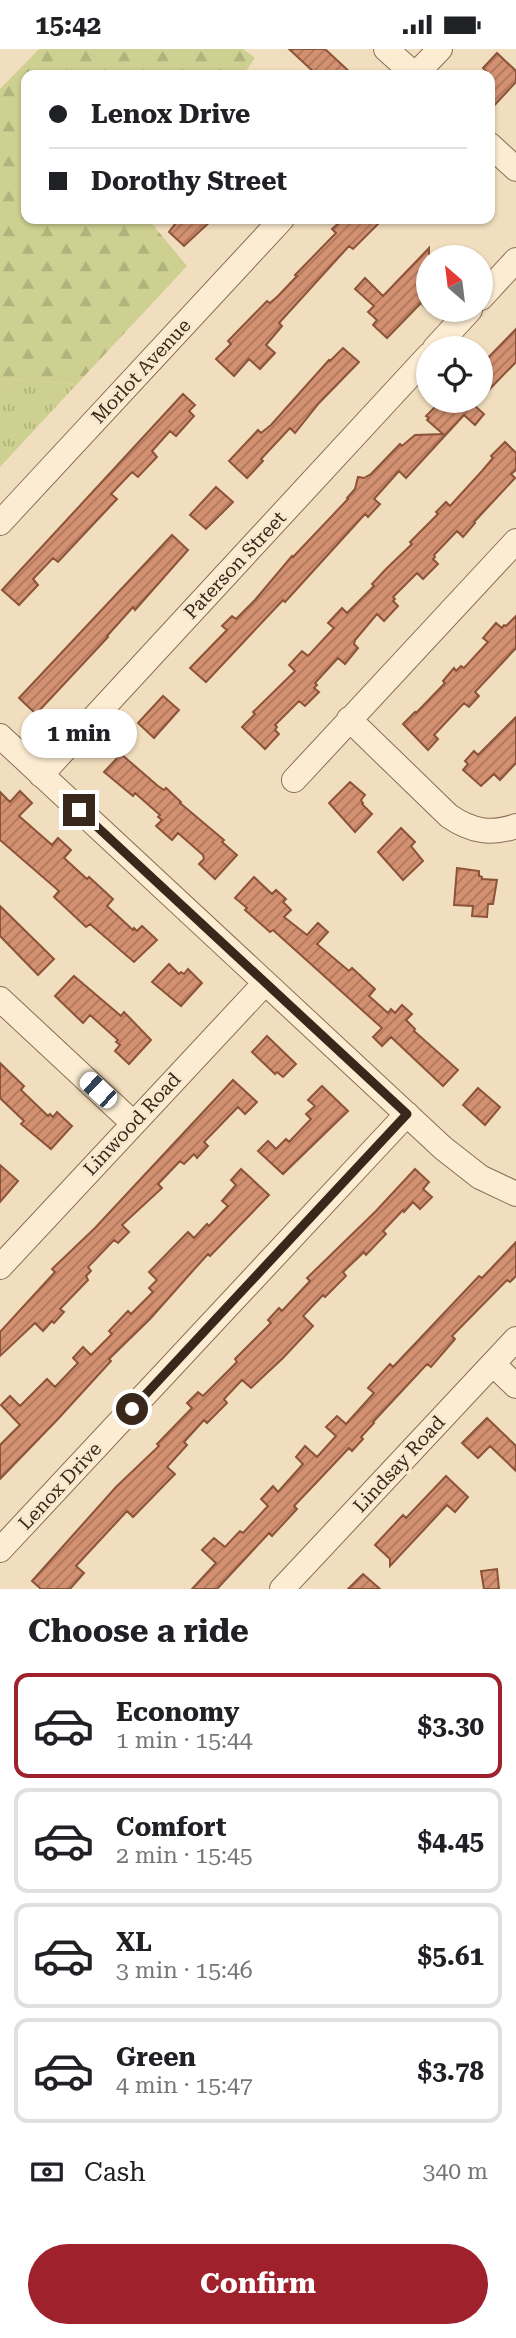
<!DOCTYPE html>
<meta charset="utf-8">
<style>
body{margin:0;font-family:"Roboto Serif",serif;background:#f2f2f2;color:#202124;height:100vh;display:flex;flex-direction:column;font-size:26px;white-space:nowrap}
*{box-sizing:border-box;margin:0}
p{font-size:23px;color:#757577}
.icon{flex:none;width:38px;height:38px;fill:none;stroke:currentColor;stroke-width:2;stroke-linecap:round;stroke-linejoin:round}
.map{position:relative;height:1540px;overflow:hidden}
.side{display:flex;flex-direction:column;background:#fff;flex:1}
.side>*{flex:none}
.top-card{position:absolute;left:21px;top:21px;width:474px;height:154px;border-radius:14px;box-shadow:0 2px 5px #0004;display:grid;align-content:center;height:154px;padding:0 28px;background:#fff}
.needle{width:46px;rotate:332deg}
.fabs{position:absolute;left:416px;top:196px;display:grid;gap:14px}
.fabs a{display:grid;place-items:center;width:77px;height:77px;border-radius:50%;background:#fff;box-shadow:0 2px 5px #0004;font-size:35px}
.end{position:absolute;width:32px;height:32px;margin:-16px;border:9px solid #39271b;background:#fff;box-shadow:0 0 0 4px #fff}
.from{border-radius:50%}
.bubble{position:absolute;height:49px;border-radius:24px;background:#fff;box-shadow:0 2px 5px #0004;font-size:23px;font-weight:700;line-height:49px;text-align:center}
.car{position:absolute;width:21px;height:42px;margin:-21px -10px;border-radius:9px;box-shadow:0 0 5px 2px #0007;background:linear-gradient(#fff 24%,#345 0 40%,#fff 0 76%,#345 0 86%,#fff 0)}
.top-card b{display:flex;align-items:center;gap:24px;height:66px;font-size:26px}
.top-card b+b{border-top:2px solid #e0e0e0}
.top-card i{width:18px;height:18px;background:#202124}
ul{padding:0;list-style:none}
li{display:flex;align-items:center;gap:21px;height:105px;margin:0 14px 10px;padding:0 14px;border:4px solid #e0e0e0;border-radius:14px}
li div{flex:1}
li b{display:block;font-size:26px}
li em{font-style:normal;font-weight:700}
li.on{border-color:#9f212c}
li>.icon{width:63px;height:63px;stroke-width:1.5}
h2{padding:0 28px;font-size:32px;line-height:84px}
.pay{display:flex;align-items:center;gap:18px;height:77px;padding:0 28px;font-size:26px}
.pay p{margin-inline-start:auto}
.cta{display:flex;gap:14px;margin-top:auto;padding:14px 28px}
.cta a{flex:1;height:80px;border-radius:42px;background:#9f212c;color:#fff;font-size:28px;font-weight:700;line-height:80px;text-align:center}
.status{display:flex;justify-content:space-between;align-items:center;height:49px;padding:0 35px;background:#fff;direction:ltr}
.status svg{height:19px;fill:currentColor}
.map>svg:first-child{display:block}
.grass{fill:url(#grass-tufts)}
.forest{fill:url(#forest-firs)}
.building{fill:url(#building-hatch);stroke:#8c5339;stroke-width:2}
.lines{fill:none;stroke-linecap:round;stroke-linejoin:round}
.minor-casing{stroke:#8b6d55;stroke-width:26}
.minor{stroke:#fbecd2;stroke-width:24}
.route{stroke:#39271b;stroke-width:9}
.labels{text-anchor:middle;dominant-baseline:central;stroke-width:6;stroke-linejoin:round;paint-order:stroke}
.street-label{font-size:19px;fill:#39271b;stroke:#f8e8ce}
</style>
<div class="status"><b>15:42</b><svg viewBox="0 0 49 12"><path d="M0 12V9h3v3zM5 12V6h3v6zM10 12V3h3v9zM15 12V0h3v12zM26 1h20v11H26zM47 4h2v5h-2z"/></svg></div>
<div class="map">
<svg width="516" height="1540" viewBox="0 0 516 1540">
<defs>
<pattern id="grass-tufts" width="24" height="20" patternUnits="userSpaceOnUse" patternTransform="scale(1.75)"><rect width="24" height="20" fill="#ced091"/><path d="M3 7l-1-3M5 7V3M7 7l1-3M15 17l-1-3M17 17v-4M19 17l1-3" fill="none" stroke="#b2b37c"/></pattern>
<pattern id="forest-firs" width="22" height="20" patternUnits="userSpaceOnUse" patternTransform="scale(1.75)"><rect width="22" height="20" fill="#ced091"/><path d="M5 1l3.5 6h-7zM16 11l3.5 6h-7z" fill="#b2b37c"/></pattern>
<pattern id="building-hatch" width="6" height="6" patternUnits="userSpaceOnUse" patternTransform="scale(1.75)"><rect width="6" height="6" fill="#d39171"/><path d="M-1 1l2-2M0 6l6-6M5 7l2-2" fill="none" stroke="#ac765c"/></pattern>
</defs>
<rect width="100%" height="100%" fill="#f1debe"/>
<path class="grass" d="M12 330 77 335 0 418V345Z"/>
<path class="forest" d="M39 0H243L255 9 243 26H26V170H148L187 217 77 335 12 330 0 345V40Z"/>
<path class="building" d="M289 0H325L353 26H317Z
M497 4 516 22V33L490 61V26L483 19Z
M179 170H213L184 197 169 183Z
M343 170H383L353 200 349 197 279 274 282 277 266 296 275 304 260 320 249 310 234 327 216 310 231 295 228 292 267 252 270 254 278 247 297 227 295 226 336 184 332 180Z
M429 199V261L421 254 387 289 373 276 377 271 368 263 374 257 355 240 365 229 383 247Z
M516 280V313L481 349V316Z
M343 299 359 313 319 354 295 384 290 379 261 410 263 412 247 429 229 412 258 381 261 384 271 376 329 311 330 312Z
M183 345 195 356 189 362 194 367 176 387 170 382 152 402 157 408 138 428 132 423 111 445 117 450 58 513 53 509 33 530 38 536 19 556 2 541Z
M444 352H478L474 356 484 365 475 376 464 366 406 429 399 422 374 450 380 455 368 468 365 465 285 553 283 551 206 633 190 619 227 581 222 577 232 567 236 570 255 551 292 507 293 508 348 450 347 449 355 440 358 428 364 429 371 425 400 395 402 397 415 386 443 385 427 371 429 369 426 367 440 353 442 355Z
M505 393 516 404V421L511 425 515 429 474 473 475 474 463 488 457 482 434 506 435 508 433 510 438 515 423 530 417 524 393 548 395 550 393 552 398 557 384 572 377 565 355 591 354 595 358 599 345 615 338 609 315 634 317 636 314 639 319 643 305 657 299 652 275 676 277 678 275 681 279 685 265 700 242 678 255 665 253 663 295 622 289 616 302 602 308 607 334 579 328 574 342 559 347 564 374 537 372 535 386 520 412 495 410 493 438 465 436 463 446 453 450 457 482 422 493 409 491 407Z
M216 438 233 453 206 480 190 466Z
M172 486 188 501 135 561 133 558 107 587 108 588 36 665 19 649Z
M516 567V599L475 643 479 647 469 658 464 654 434 686 438 690 428 701 403 675 415 663 416 664 445 634 443 632 454 619 456 622 461 617 464 619 488 593 483 589 496 574 502 579 504 576 506 577Z
M163 647 179 661 154 689 138 674Z
M516 668V714L500 731 494 725 481 737 463 721 468 715 465 712 474 702 478 706Z
M121 705 158 737 164 741 166 739 181 753 180 754 224 791 222 793 237 806 215 830 199 815 204 810 203 806 178 784 172 791 156 777 162 771 158 768 160 766 135 744 133 747 104 723Z
M350 733 365 746 361 751 363 754 362 755 372 765 355 783 329 754Z
M20 742 32 754 19 767 52 796 58 789 71 801 64 809 87 830 89 828 113 850 107 857 133 881 134 879 137 882 142 877 157 891 134 913 90 875 86 878 54 848 59 842 0 791V743L10 753Z
M401 779 415 793 411 797 423 812 403 831 378 803Z
M457 819 479 822V827L482 828V830L497 831 493 855H488L487 868 472 867 473 857 454 856Z
M254 828 272 845 276 841 286 850 283 853 291 861 284 868 307 886 318 874 328 883 317 895 349 922 352 919 375 940 369 947 388 964 391 960 395 964 402 956 412 965 406 971 415 980 414 982 458 1021 443 1037 391 988 382 997 373 988 382 979 273 881 270 883 245 861 247 859 235 849Z
M0 857 54 910 38 926 0 887Z
M169 915 179 925 181 923 184 925 188 920 202 934 181 957 152 933Z
M74 927 121 967 124 963 151 991 129 1015 115 1002 120 996 116 993 118 991 90 966 83 974 55 947Z
M267 987 296 1015 283 1028 277 1023 275 1025 252 1003Z
M0 1014 24 1037 21 1041 48 1067 50 1065 53 1068 57 1063 72 1077 51 1100 21 1075 24 1072 0 1049Z
M233 1031 257 1053 245 1065 238 1058 204 1093 208 1097 197 1109 194 1105 184 1115 180 1112 158 1135 162 1139 122 1176 129 1183 118 1194 114 1191 88 1218 91 1222 86 1227 88 1231 60 1260 64 1263 54 1274 52 1272 43 1282 35 1274 0 1307V1283L55 1223 52 1220 95 1179Z
M322 1037 348 1062 283 1125 258 1102 268 1092 276 1100 286 1090 289 1093 311 1070 306 1065 315 1057 308 1051Z
M478 1039 500 1058 485 1076 463 1056Z
M0 1116 18 1132 0 1153Z
M241 1120 269 1146 210 1207 208 1205 189 1226 150 1270 109 1310 111 1312 57 1371 0 1430V1396L20 1376 1 1356 10 1347 20 1357 47 1330 55 1338 78 1314 73 1309 83 1298 91 1306 112 1285 109 1282 128 1262 131 1265 153 1243 149 1239 157 1231 149 1223 188 1183 194 1189 207 1175 209 1177 228 1157 222 1152 236 1136 231 1131Z
M415 1120 429 1133 423 1140 432 1148 420 1160 413 1153 404 1163 403 1161 383 1182 386 1185 366 1206 364 1203 343 1223 346 1227 325 1248 323 1246 303 1267 313 1277 283 1309 251 1339 242 1331 224 1350 227 1354 207 1374 204 1371 184 1393 187 1396 167 1418 175 1425 133 1468 127 1462 76 1517 84 1524 70 1540H41L32 1532 116 1438 159 1397 157 1395 192 1359 187 1354 198 1343 203 1347 237 1313 235 1310 271 1274 268 1271 279 1259 282 1262 310 1232 307 1229 376 1162Z
M516 1193V1227L510 1233 507 1231 452 1287 455 1290 431 1318 427 1315 373 1373 374 1374 361 1388 363 1390 352 1402 349 1399 315 1435 294 1457 297 1460 272 1487 269 1484 217 1540H192L216 1514 202 1501 214 1489 225 1498 240 1482 243 1484 268 1457 261 1450 273 1437 278 1443 303 1415 296 1408 305 1397 317 1408 336 1387 326 1378 337 1367 346 1375 374 1344 368 1339 390 1315 393 1318 479 1227 482 1229Z
M487 1369 516 1397V1422L490 1397 478 1409 462 1394Z
M446 1427 468 1448 455 1463 447 1456 390 1517V1510L375 1496 403 1466 406 1469Z
M497 1520 499 1540H484L481 1522Z
M363 1525 380 1540H348Z"/>
<g class="lines">
<defs>
<path id="minor" d="M386 0 415 26
M415 26 440 0
M490 96 516 120
M481 249 516 211
M435 299 470 261
M0 474 282 170
M349 670 449 767C471 782 491 786 516 777
M0 687 443 1099 480 1128 516 1145
M41 726 429 306
M294 731 516 492
M0 950 133 1074
M0 1218 265 934
M493 1315 516 1337
M0 1501 407 1065
M282 1540 516 1290"/>
</defs>
<use href="#minor" class="minor-casing"/>
<use href="#minor" class="minor"/>
</g>
<g class="lines">
<path class="route" d="M79 761 407 1065 132 1360"/>
</g>
<g class="labels">
<g class="street-label">
<text transform="translate(141 322) rotate(-47)">Morlot Avenue</text>
<text transform="translate(235 516) rotate(-47)">Paterson Street</text>
<text transform="translate(132 1075) rotate(-47)">Linwood Road</text>
<text transform="translate(399 1415) rotate(-47)">Lindsay Road</text>
<text transform="translate(60 1437) rotate(-47)">Lenox Drive</text>
</g>
</g>
</svg>
<div class="fabs">
<a><svg class="needle" viewBox="-14 -14 28 28"><path d="M0-13l5 13h-10z" fill="#e53935"/><path d="M0 13l5-13h-10z" fill="#757577"/></svg></a>
<a><svg class="icon" aria-label="locate" viewBox="0 0 24 24"><circle cx="12" cy="12" r="6"/><path d="M12 2v4M12 18v4M2 12h4M18 12h4"/></svg></a>
</div>
<i class="end from" style="left:132px;top:1360px"></i>
<i class="end" style="left:79px;top:761px"></i>
<div class="bubble" style="left:21px;top:660px;width:116px">1 min</div>
<i class="car" style="left:98px;top:1041px;rotate:313deg"></i>
<div class="top-card">
<b><i class="from"></i>Lenox Drive</b>
<b><i></i>Dorothy Street</b>
</div>
</div>
<section class="side">
<h2>Choose a ride</h2>
<ul>
<li class="on"><svg class="icon" aria-label="car" viewBox="0 0 24 24"><path d="M5 17H2v-5l4-1 3-4h7l3 4 3 1v5h-3M9 17h6M6 11h13"/><circle cx="7" cy="17" r="2"/><circle cx="17" cy="17" r="2"/></svg><div><b>Economy</b><p>1 min · 15:44</p></div><em>$3.30</em></li>
<li><svg class="icon" aria-label="car" viewBox="0 0 24 24"><path d="M5 17H2v-5l4-1 3-4h7l3 4 3 1v5h-3M9 17h6M6 11h13"/><circle cx="7" cy="17" r="2"/><circle cx="17" cy="17" r="2"/></svg><div><b>Comfort</b><p>2 min · 15:45</p></div><em>$4.45</em></li>
<li><svg class="icon" aria-label="car" viewBox="0 0 24 24"><path d="M5 17H2v-5l4-1 3-4h7l3 4 3 1v5h-3M9 17h6M6 11h13"/><circle cx="7" cy="17" r="2"/><circle cx="17" cy="17" r="2"/></svg><div><b>XL</b><p>3 min · 15:46</p></div><em>$5.61</em></li>
<li><svg class="icon" aria-label="car" viewBox="0 0 24 24"><path d="M5 17H2v-5l4-1 3-4h7l3 4 3 1v5h-3M9 17h6M6 11h13"/><circle cx="7" cy="17" r="2"/><circle cx="17" cy="17" r="2"/></svg><div><b>Green</b><p>4 min · 15:47</p></div><em>$3.78</em></li>
</ul>
<div class="pay"><svg class="icon" aria-label="cash" viewBox="0 0 24 24"><path d="M3 7h18v10H3z"/><circle cx="12" cy="12" r="2"/></svg>Cash<p>340 m</p></div>
<div class="cta"><a>Confirm</a></div>
</section>
